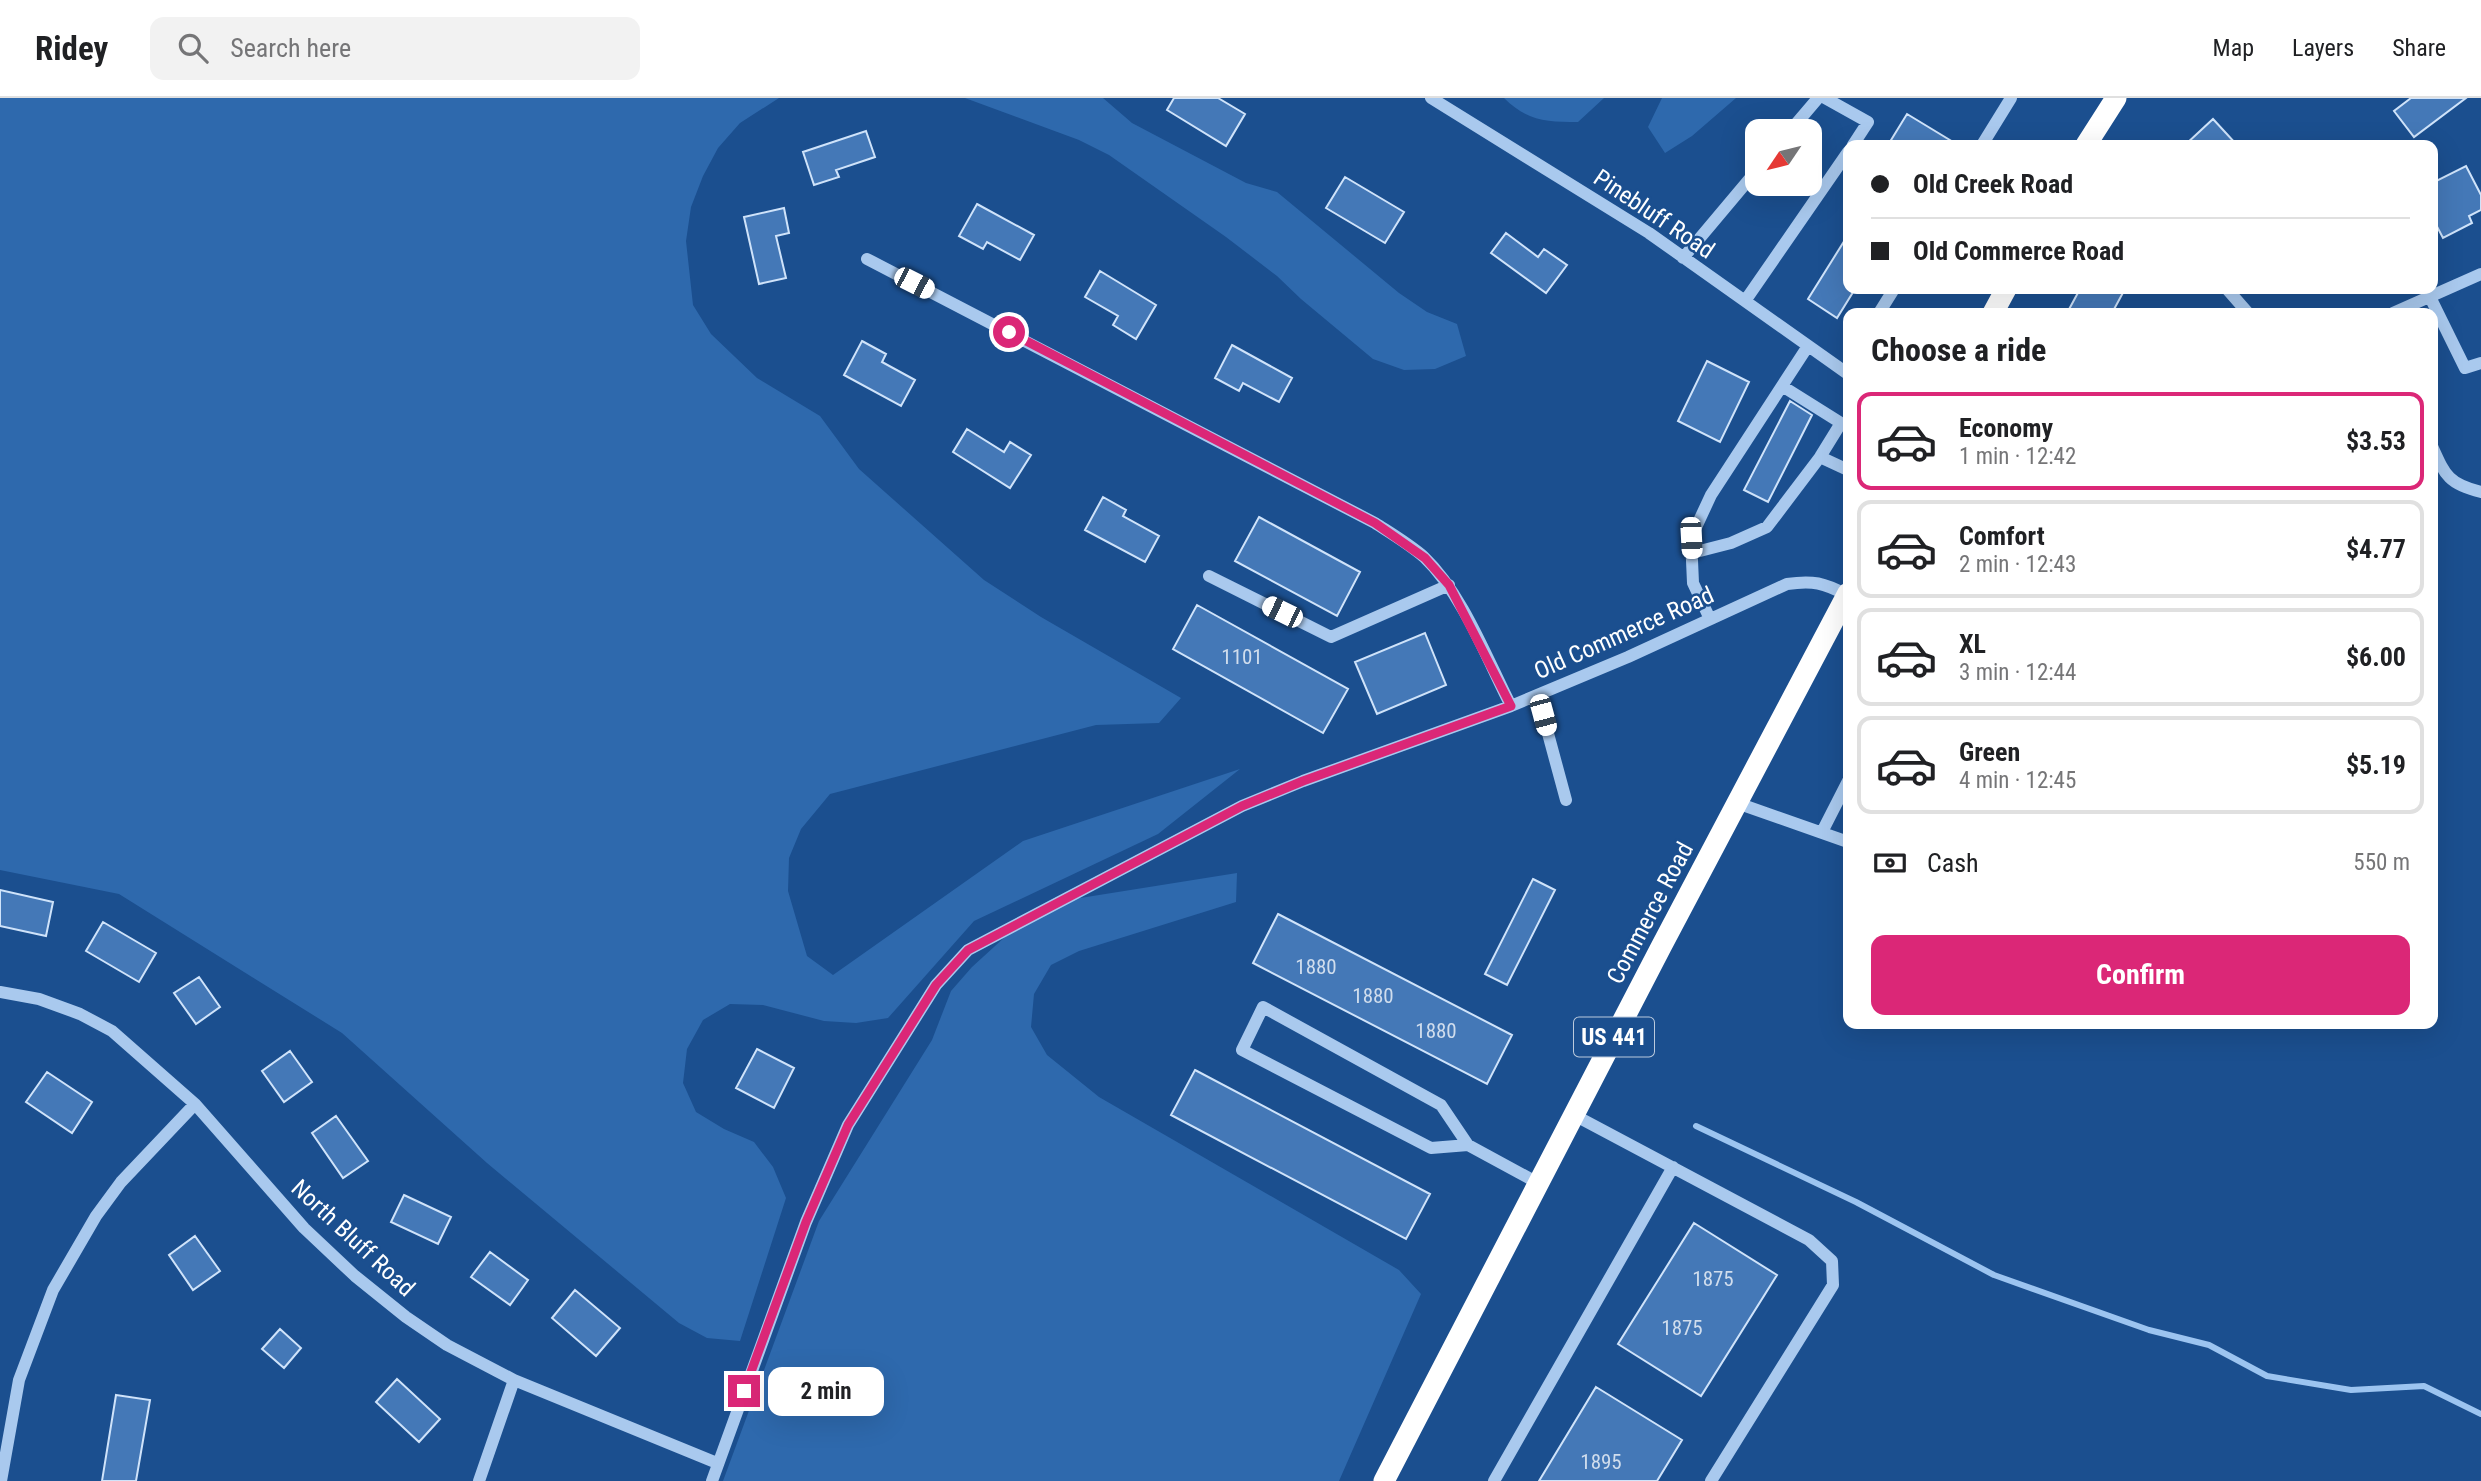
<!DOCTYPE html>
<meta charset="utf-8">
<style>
body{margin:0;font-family:"Roboto Condensed",sans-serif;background:#f2f2f2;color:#202124;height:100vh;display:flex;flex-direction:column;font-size:26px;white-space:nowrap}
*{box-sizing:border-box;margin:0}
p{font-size:23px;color:#757577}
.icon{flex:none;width:38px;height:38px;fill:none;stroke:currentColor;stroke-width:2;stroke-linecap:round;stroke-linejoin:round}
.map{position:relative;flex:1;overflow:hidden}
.drawer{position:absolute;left:1843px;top:210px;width:595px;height:721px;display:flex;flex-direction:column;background:#fff;border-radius:14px;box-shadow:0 7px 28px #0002}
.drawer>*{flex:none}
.guide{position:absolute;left:1843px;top:42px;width:595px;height:154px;border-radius:14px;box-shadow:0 7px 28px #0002;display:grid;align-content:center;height:154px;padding:0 28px;background:#fff}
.needle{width:46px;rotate:235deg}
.buttons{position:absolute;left:1745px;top:21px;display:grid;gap:14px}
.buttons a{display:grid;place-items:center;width:77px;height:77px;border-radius:14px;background:#fff;box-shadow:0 7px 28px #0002;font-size:35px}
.end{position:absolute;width:32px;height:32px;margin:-16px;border:9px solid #db2777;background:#fff;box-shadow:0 0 0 4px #fff}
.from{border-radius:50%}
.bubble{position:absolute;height:49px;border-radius:14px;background:#fff;box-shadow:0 7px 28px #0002;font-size:23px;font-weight:700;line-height:49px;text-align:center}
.car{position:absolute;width:21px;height:42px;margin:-21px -10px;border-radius:9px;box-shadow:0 0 5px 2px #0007;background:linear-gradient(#fff 24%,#345 0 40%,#fff 0 76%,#345 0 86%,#fff 0)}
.guide b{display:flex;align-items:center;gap:24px;height:66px;font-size:26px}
.guide b+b{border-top:2px solid #e0e0e0}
.guide i{width:18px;height:18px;background:#202124}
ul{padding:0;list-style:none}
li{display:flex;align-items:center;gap:21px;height:98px;margin:0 14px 10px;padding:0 14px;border:4px solid #e0e0e0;border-radius:14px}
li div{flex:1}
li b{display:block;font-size:26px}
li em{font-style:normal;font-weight:700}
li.active{border-color:#db2777}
li>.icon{width:63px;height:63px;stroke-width:1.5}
h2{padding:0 28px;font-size:32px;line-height:84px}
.pay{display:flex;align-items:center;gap:18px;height:77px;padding:0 28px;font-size:26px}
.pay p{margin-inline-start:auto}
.button{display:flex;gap:14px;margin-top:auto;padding:14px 28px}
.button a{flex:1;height:80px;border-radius:14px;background:#db2777;color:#fff;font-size:28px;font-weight:700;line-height:80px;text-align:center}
header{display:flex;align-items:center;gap:42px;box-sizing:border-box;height:98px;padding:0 35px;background:#fff;border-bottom:2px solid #e0e0e0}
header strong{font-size:33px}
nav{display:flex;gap:38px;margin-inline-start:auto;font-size:24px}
.search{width:490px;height:63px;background:#f2f2f2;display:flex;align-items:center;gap:18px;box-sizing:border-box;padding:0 24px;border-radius:14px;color:#757577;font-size:26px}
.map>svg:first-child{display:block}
.green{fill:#2e69ad}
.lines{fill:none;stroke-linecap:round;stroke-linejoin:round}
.stream{stroke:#9cc4f0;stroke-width:6}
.building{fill:#4478b7;stroke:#cfe3fa;stroke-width:2}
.minor{stroke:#a9c9ee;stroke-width:12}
.highway{stroke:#fff;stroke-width:21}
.route{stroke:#db2777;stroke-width:9}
.labels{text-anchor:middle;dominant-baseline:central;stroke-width:5;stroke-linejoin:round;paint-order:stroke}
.number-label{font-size:21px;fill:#d0dded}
.shield{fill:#1b4f8f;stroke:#bbcadd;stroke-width:2}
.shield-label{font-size:23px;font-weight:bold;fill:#fff}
.street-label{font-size:24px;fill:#fff;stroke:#1b4f8f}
</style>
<header>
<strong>Ridey</strong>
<div class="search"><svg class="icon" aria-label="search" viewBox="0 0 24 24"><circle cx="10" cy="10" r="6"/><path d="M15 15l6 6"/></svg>Search here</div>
<nav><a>Map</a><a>Layers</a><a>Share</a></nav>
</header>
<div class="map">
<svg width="2481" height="1383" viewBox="0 0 2481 1383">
<rect width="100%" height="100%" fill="#1b4f8f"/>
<path class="green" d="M0 0H779L740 25 718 50 703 78 691 109 686 143 693 207 711 236 757 280 820 318 859 371 984 482 1041 519 1181 600 1159 625 1096 627 830 696 801 731 789 760 788 793 807 858 833 877 1023 743 1240 671 1158 736 974 823 888 920 856 925 824 923 763 907 730 906 703 922 687 951 683 985 696 1014 724 1031 754 1044 773 1069 786 1100 740 1243 707 1240 679 1225 487 1065 342 935 119 796 0 772Z
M965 0H1103L1132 25 1246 85 1277 94 1399 195 1427 214 1457 226 1466 258 1435 271 1404 272 1373 261 1301 201 1277 178 1226 139 1109 57 1079 42Z
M1504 0H1604L1578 24C1547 24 1527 23 1504 0Z
M1662 0H1736L1692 38 1665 55 1648 29Z
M1237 775 1236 804 1079 853 1051 867 1034 896 1031 929 1047 957 1099 999 1399 1172 1421 1196 1339 1383H723L819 1123 932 942 951 893 972 869 1017 828 1074 801Z"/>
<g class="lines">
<path class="stream" d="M1696 1028 1856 1104 1994 1177 2149 1232 2209 1247 2267 1278 2351 1292 2424 1288 2481 1316"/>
</g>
<path class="building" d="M1174 0H1218L1245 16 1226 48 1167 12Z
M2411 0H2466L2414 39 2394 13Z
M1907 16 1958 47H1888Z
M2213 21 2237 47H2185Z
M866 33 875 59 836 72 839 79 814 87 803 54Z
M2466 68 2481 97V112L2469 118 2472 125 2443 140 2432 119V85Z
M1345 79 1404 114 1385 145 1326 110Z
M977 106 1034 137 1020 162 987 144 983 151 959 138Z
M784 110 789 135 776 138 786 180 759 186 744 119Z
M1506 135 1538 159 1544 151 1567 167 1546 195 1491 155Z
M1848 137V191H1855L1837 220 1808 201Z
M1100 173 1156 207 1136 241 1113 227 1118 218 1085 199Z
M2080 191H2125L2112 215H2067Z
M862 243 886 256 882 264 915 282 901 308 844 277Z
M1232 247 1292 280 1279 304 1243 285 1239 293 1215 280Z
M1707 263 1749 284 1720 344 1678 323Z
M1790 303 1812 317 1768 404 1744 392Z
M967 331 1004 354 1010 344 1031 357 1010 390 953 354Z
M1103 399 1126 412 1123 418 1159 438 1145 464 1085 432Z
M1259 419 1360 474 1337 518 1235 463Z
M1197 507 1348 591 1323 635 1173 551Z
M1425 535 1446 587 1377 616 1355 564Z
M1533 781 1555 792 1507 887 1485 876Z
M0 792 53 804 46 838 0 828Z
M1278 816 1512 937 1487 986 1253 865Z
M103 824 156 855 139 884 86 853Z
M199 879 220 909 196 926 174 895Z
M757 951 794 970 774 1010 736 990Z
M290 953 312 984 284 1004 262 973Z
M1195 972 1430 1096 1406 1141 1171 1017Z
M47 974 92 1004 72 1035 26 1004Z
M336 1018 368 1063 343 1080 312 1035Z
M404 1097 451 1119 438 1146 391 1124Z
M1694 1125 1777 1177 1701 1298 1618 1246Z
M195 1138 220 1173 193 1192 169 1157Z
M490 1154 528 1182 510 1207 471 1179Z
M575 1192 620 1230 596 1258 552 1220Z
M280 1231 301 1250 284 1270 262 1251Z
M397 1281 440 1321 419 1344 376 1304Z
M1596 1289 1682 1342 1657 1383H1539Z
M116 1297 150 1302 136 1383H102Z"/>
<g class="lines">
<path class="minor" d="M1431 0 1649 135 1848 276
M1825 0 1868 24 1853 47
M1790 33 1818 0
M1982 47 2011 0
M1683 160 1757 72
M867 161 1375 425C1392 436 1409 446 1424 459 1462 495 1487 561 1511 608
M2227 191 2248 215
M2430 199 2465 270 2481 265
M1745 203 1848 54
M1879 215 1894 191
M2393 215 2481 176
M2432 348C2445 377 2448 386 2481 394
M1820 359 1848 372
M1692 455 1731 445 1767 429 1820 359 1841 325 1782 288
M1209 478 1331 539 1449 487
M1710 521 1693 485 1691 440 1711 397 1808 248
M1534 599 1543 617 1566 702
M1737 705 1848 744
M1822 734 1848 683
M0 894 39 901 80 916 112 933 195 1006 304 1130 355 1178 406 1219 447 1247 514 1282 717 1365
M1574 1017 1809 1142 1832 1163 1833 1187 1711 1383
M1468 1047 1441 1007 1263 909 1242 952 1431 1050 1468 1047 1538 1085
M1 1383 19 1282 53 1192 96 1118 121 1084 195 1006
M479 1383 514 1282
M712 1383 806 1124 848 1027 936 887 968 852 1242 708 1303 683 1511 608 1628 559 1787 486C1813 482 1824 485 1847 497
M1494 1383 1673 1069"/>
<path class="highway" d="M2086 47 2116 0
M1993 215 2006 191
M1384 1383 1661 849 1848 495"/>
</g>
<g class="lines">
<path class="route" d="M744 1293 806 1124 848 1027 936 887 968 852 1242 708 1303 683 1511 608 1449 487 1425 460 1375 425 1009 234"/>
</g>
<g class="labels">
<g class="number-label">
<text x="1242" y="559">1101</text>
<text x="1316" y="869">1880</text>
<text x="1373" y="898">1880</text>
<text x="1436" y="933">1880</text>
<text x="1713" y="1181">1875</text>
<text x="1682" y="1230">1875</text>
<text x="1601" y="1364">1895</text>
</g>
<rect class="shield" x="1574" y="919.5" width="80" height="39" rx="5"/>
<g class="shield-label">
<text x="1614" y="939">US 441</text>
</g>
<g class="street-label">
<text transform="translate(1654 116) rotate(34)">Pinebluff Road</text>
<text transform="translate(1624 535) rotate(-24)">Old Commerce Road</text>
<text transform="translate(1650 815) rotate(-62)">Commerce Road</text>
<text transform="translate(353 1140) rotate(43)">North Bluff Road</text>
</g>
</g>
</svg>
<div class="buttons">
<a><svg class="needle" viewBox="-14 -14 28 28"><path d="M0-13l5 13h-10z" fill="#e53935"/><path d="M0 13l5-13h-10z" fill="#757577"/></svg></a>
</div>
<i class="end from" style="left:1009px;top:234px"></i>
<i class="end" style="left:744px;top:1293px"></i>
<div class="bubble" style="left:768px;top:1269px;width:116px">2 min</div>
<i class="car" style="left:914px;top:185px;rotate:117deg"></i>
<i class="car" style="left:1691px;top:440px;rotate:177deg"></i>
<i class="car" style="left:1282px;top:514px;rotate:296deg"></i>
<i class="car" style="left:1543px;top:617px;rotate:165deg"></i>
<div class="guide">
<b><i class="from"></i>Old Creek Road</b>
<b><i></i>Old Commerce Road</b>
</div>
<section class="drawer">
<h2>Choose a ride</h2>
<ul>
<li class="active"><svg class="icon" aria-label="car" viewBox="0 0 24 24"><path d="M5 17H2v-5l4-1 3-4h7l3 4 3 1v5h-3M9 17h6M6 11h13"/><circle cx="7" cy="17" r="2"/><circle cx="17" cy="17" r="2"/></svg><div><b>Economy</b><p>1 min · 12:42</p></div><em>$3.53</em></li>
<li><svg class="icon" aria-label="car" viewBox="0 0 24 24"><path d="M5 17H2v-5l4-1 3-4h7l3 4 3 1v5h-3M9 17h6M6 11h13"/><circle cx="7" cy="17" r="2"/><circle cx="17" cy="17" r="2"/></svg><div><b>Comfort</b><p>2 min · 12:43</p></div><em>$4.77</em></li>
<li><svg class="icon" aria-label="car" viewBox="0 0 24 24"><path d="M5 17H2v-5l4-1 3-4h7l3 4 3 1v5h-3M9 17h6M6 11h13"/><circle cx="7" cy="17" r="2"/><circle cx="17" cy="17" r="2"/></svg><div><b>XL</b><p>3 min · 12:44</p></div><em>$6.00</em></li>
<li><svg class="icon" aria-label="car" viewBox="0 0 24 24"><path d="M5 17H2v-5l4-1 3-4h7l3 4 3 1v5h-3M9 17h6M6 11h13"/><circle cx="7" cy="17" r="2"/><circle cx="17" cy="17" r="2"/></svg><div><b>Green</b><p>4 min · 12:45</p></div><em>$5.19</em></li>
</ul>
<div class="pay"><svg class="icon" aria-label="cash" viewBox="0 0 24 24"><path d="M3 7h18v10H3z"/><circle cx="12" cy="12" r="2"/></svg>Cash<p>550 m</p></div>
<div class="button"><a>Confirm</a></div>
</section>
</div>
